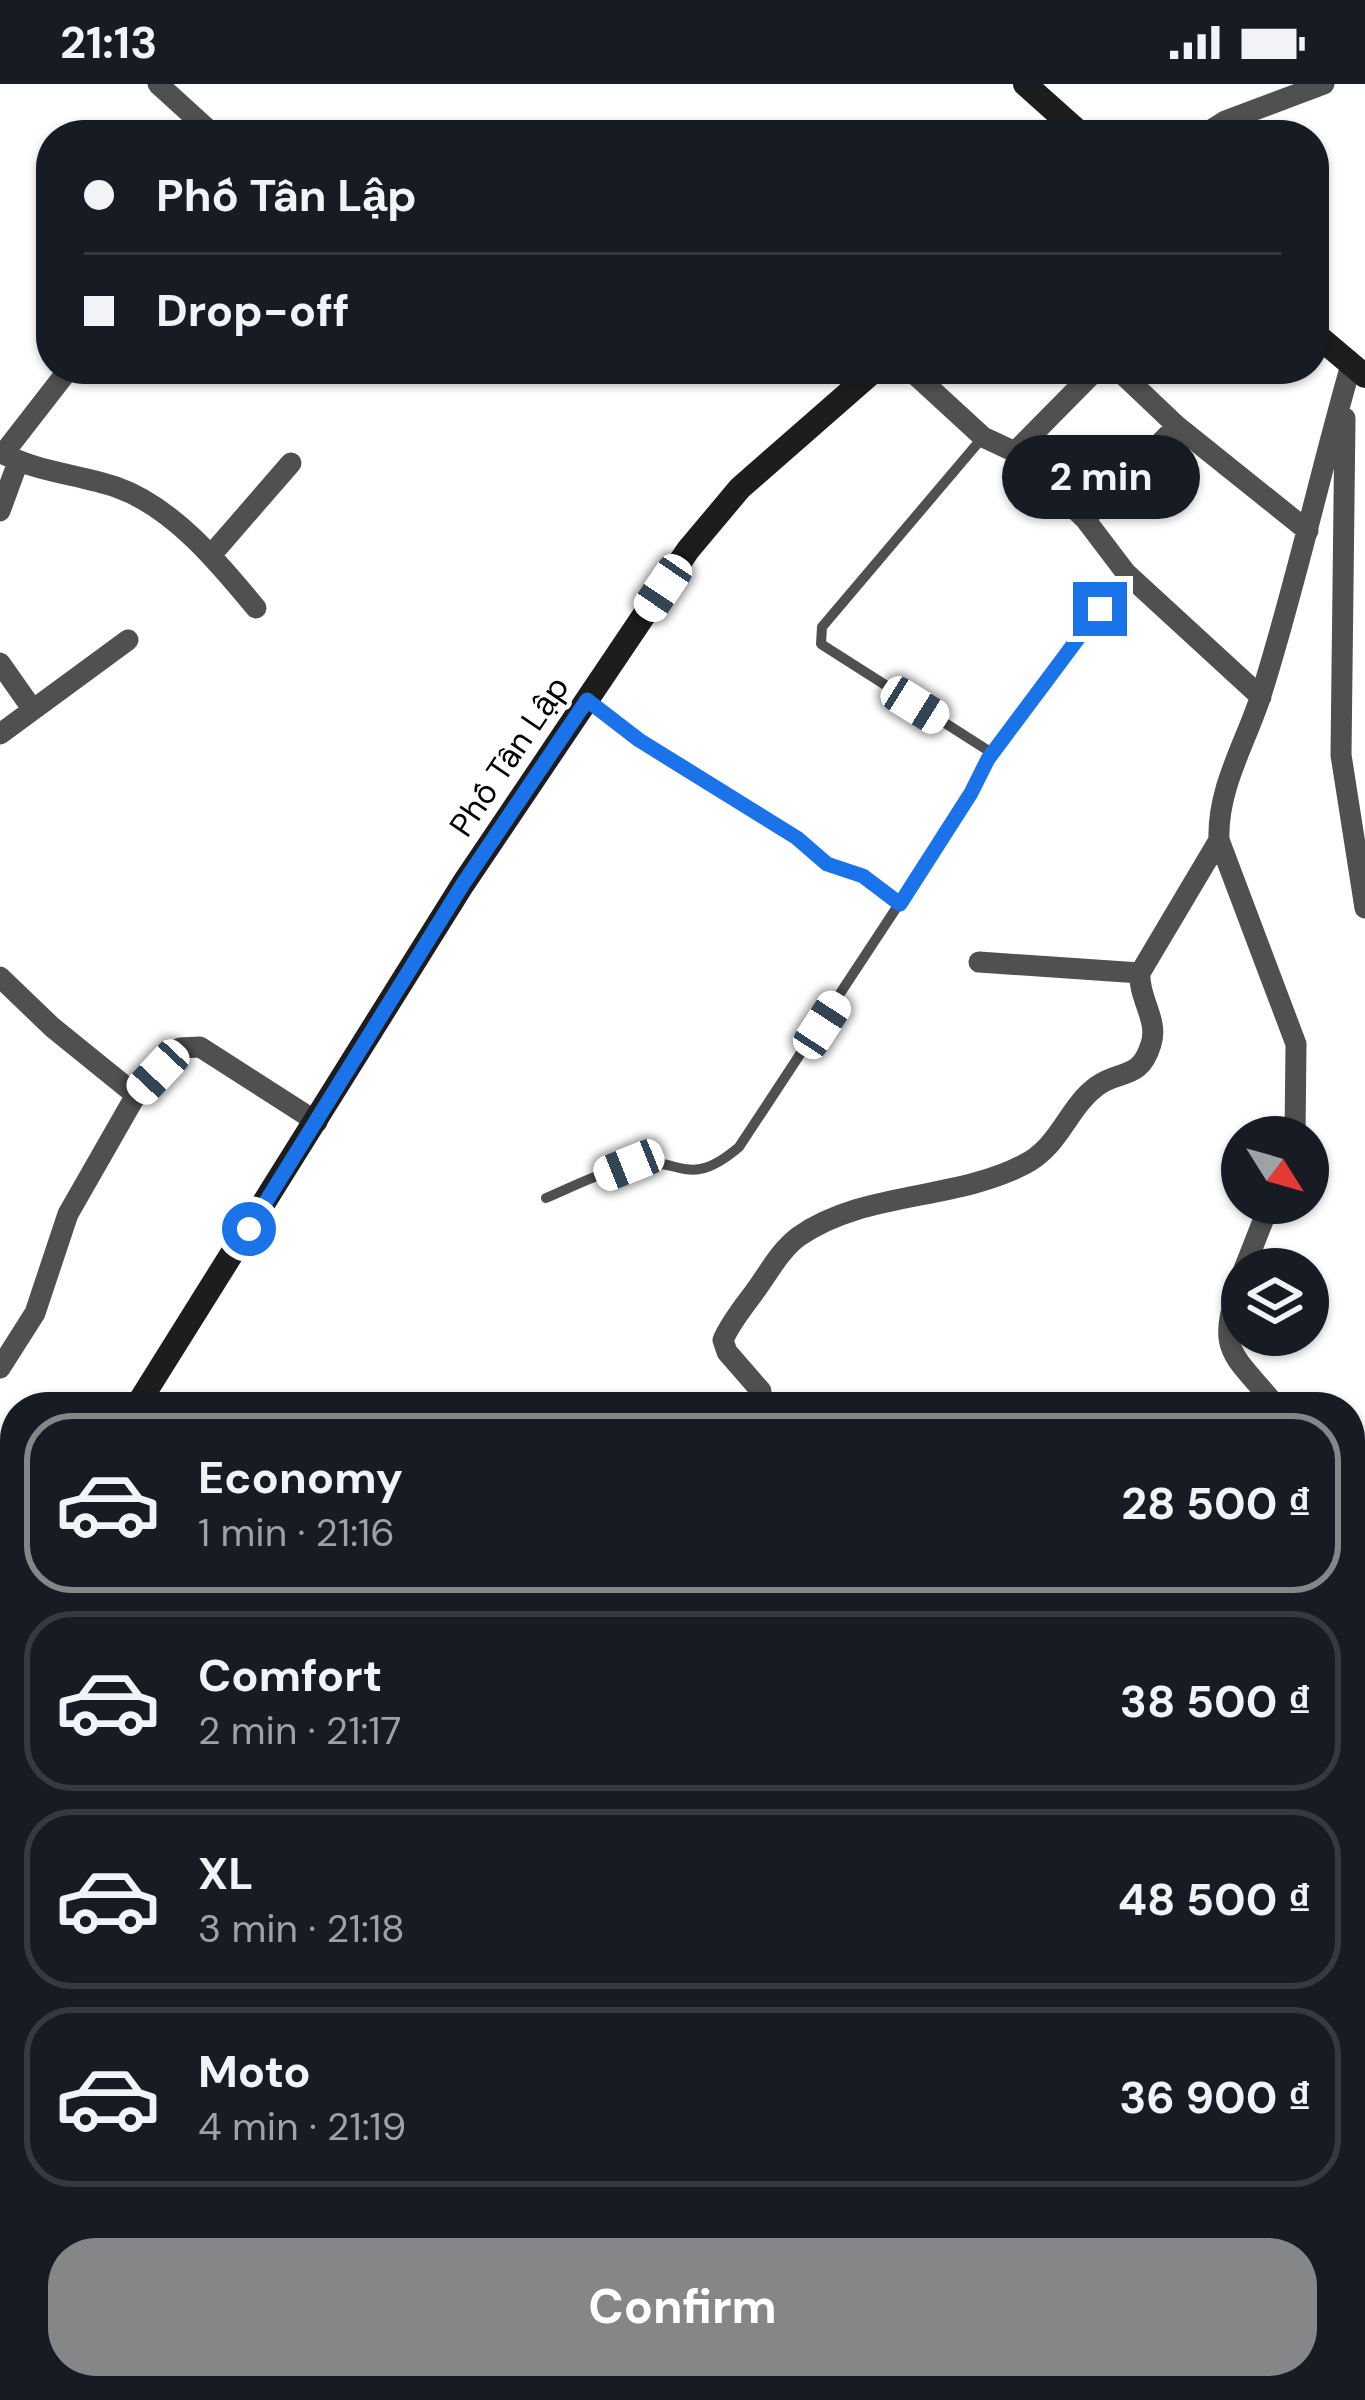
<!DOCTYPE html>
<meta charset="utf-8">
<style>
body{margin:0;font-family:"DM Sans",sans-serif;background:#242831;color:#f1f3f6;height:100vh;display:flex;flex-direction:column;font-size:45px;white-space:nowrap}
*{box-sizing:border-box;margin:0}
p{font-size:39px;color:#9ea1a6}
.icon{flex:none;width:66px;height:66px;fill:none;stroke:currentColor;stroke-width:2;stroke-linecap:round;stroke-linejoin:round}
.map{position:relative;flex:1;overflow:hidden}
.drawer{position:absolute;left:0px;top:1308px;width:1365px;height:1008px;display:flex;flex-direction:column;background:#171b24;border-radius:48px 48px 0 0;box-shadow:0 3px 9px #0004}
.drawer>*{flex:none}
.banner{position:absolute;left:36px;top:36px;width:1293px;height:264px;border-radius:48px;box-shadow:0 3px 9px #0004;display:grid;align-content:center;height:264px;padding:0 48px;background:#171b24}
.needle{width:78px;rotate:127deg}
.controls{position:absolute;left:1221px;top:1032px;display:grid;gap:24px}
.controls a{display:grid;place-items:center;width:108px;height:108px;border-radius:50%;background:#171b24;box-shadow:0 3px 9px #0004;font-size:60px}
.end{position:absolute;width:54px;height:54px;margin:-27px;border:15px solid #1a73e8;background:#fff;box-shadow:0 0 0 6px #fff}
.from{border-radius:50%}
.bubble{position:absolute;height:84px;border-radius:42px;background:#171b24;box-shadow:0 3px 9px #0004;font-size:39px;font-weight:700;line-height:84px;text-align:center}
.car{position:absolute;width:36px;height:72px;margin:-36px -18px;border-radius:15px;box-shadow:0 0 9px 3px #0007;background:linear-gradient(#fff 24%,#345 0 40%,#fff 0 76%,#345 0 86%,#fff 0)}
.banner b{display:flex;align-items:center;gap:42px;height:114px;font-size:45px}
.banner b+b{border-top:3px solid #363941}
.banner i{width:30px;height:30px;background:#f1f3f6}
ul{padding:21px 0 0;list-style:none}
li{display:flex;align-items:center;gap:36px;height:180px;margin:0 24px 18px;padding:0 24px;border:6px solid #363941;border-radius:48px}
li div{flex:1}
li b{display:block;font-size:45px}
li em{font-style:normal;font-weight:700}
li.current{border-color:#858687}
li>.icon{width:108px;height:108px;stroke-width:1.5}
.primary-button{display:flex;gap:24px;margin-top:auto;padding:24px 48px}
.primary-button a{flex:1;height:138px;border-radius:48px;background:#858687;color:#fff;font-size:48px;font-weight:700;line-height:138px;text-align:center}
.status{display:flex;justify-content:space-between;align-items:center;height:84px;padding:0 60px;background:#171b24;direction:ltr}
.status svg{height:33px;fill:currentColor}
.map>svg:first-child{display:block}
.lines{fill:none;stroke-linecap:round;stroke-linejoin:round}
.lane{stroke:#505050;stroke-width:10}
.street{stroke:#505050;stroke-width:21}
.secondary{stroke:#1d1d1d;stroke-width:24}
.route{stroke:#1a73e8;stroke-width:15}
.labels{text-anchor:middle;dominant-baseline:central;stroke-width:9;stroke-linejoin:round;paint-order:stroke}
.street-label{font-size:33px;fill:#000;stroke:#fff}
</style>
<div class="status"><b>21:13</b><svg viewBox="0 0 49 12"><path d="M0 12V9h3v3zM5 12V6h3v6zM10 12V3h3v9zM15 12V0h3v12zM26 1h20v11H26zM47 4h2v5h-2z"/></svg></div>
<div class="map">
<svg width="1365" height="2316" viewBox="0 0 1365 2316">
<rect width="100%" height="100%" fill="#fff"/>
<g class="lines">
<path class="lane" d="M983 353 822 543 821 560 992 669
M587 617 639 656 797 754 827 780 863 792 900 820
M546 1114C572 1103 599 1089 626 1082 679 1067 684 1110 739 1063L972 709 988 675 1126 489
M1350 1709 1365 1678
M0 2016H15
M400 2301 402 2316
M547 2316 556 2301
M669 2316 681 2301"/>
<path class="street" d="M158 0 214 51
M1203 51 1225 37 1324 0
M909 285 983 353 1015 368 1085 435 1126 489 1261 613
M1117 285 1177 342 1308 447
M1345 334 1341 671 1365 824
M0 368C36 388 77 390 116 403 173 423 219 479 256 524
M1015 368 1097 285
M3 370 69 285
M0 427 18 378
M1085 435 1177 342
M212 470 291 379
M0 579 33 626
M0 650 128 556
M979 878 1140 889
M0 893 52 943 136 1011
M1295 1053 1296 960 1219 756C1217 703 1247 657 1262 608 1296 500 1320 389 1351 281
M1244 1185 1270 1119
M1242 1192C1215 1270 1230 1265 1277 1323
M0 1284 35 1229 68 1130 136 1011 180 964 200 963 317 1038
M761 1307 727 1268 723 1256C731 1237 746 1220 758 1203 770 1186 781 1166 798 1153 863 1107 953 1117 1023 1081 1060 1063 1067 1024 1097 1002 1120 985 1140 997 1151 960 1159 936 1138 914 1140 889L1219 756
M1350 1413 1365 1427
M1350 1868 1365 1856
M0 2271 15 2270
M1350 2271 1365 2257
M118 2301 143 2316
M1018 2301 1021 2316
M1302 2316 1317 2301"/>
<path class="secondary" d="M1025 0 1082 51
M1314 249 1365 292
M136 1323 463 800 688 466 740 404 876 285
M0 1651 15 1603"/>
</g>
<g class="lines">
<path class="route" d="M249 1145 463 800 587 616 639 656 797 754 827 780 863 792 900 820 971 709 988 675 1100 525"/>
</g>
<g class="labels">
<g class="street-label">
<text transform="translate(509 672) rotate(-56)">Phố Tân Lập</text>
</g>
</g>
</svg>
<div class="controls">
<a><svg class="needle" viewBox="-14 -14 28 28"><path d="M0-13l5 13h-10z" fill="#e53935"/><path d="M0 13l5-13h-10z" fill="#9ea1a6"/></svg></a>
<a><svg class="icon" aria-label="layers" viewBox="0 0 24 24"><path d="M12 4l9 5-9 5-9-5zM3 14l9 5 9-5"/></svg></a>
</div>
<i class="end from" style="left:249px;top:1145px"></i>
<i class="end" style="left:1100px;top:525px"></i>
<div class="bubble" style="left:1002px;top:351px;width:198px">2 min</div>
<i class="car" style="left:663px;top:504px;rotate:214deg"></i>
<i class="car" style="left:915px;top:621px;rotate:122deg"></i>
<i class="car" style="left:822px;top:941px;rotate:33deg"></i>
<i class="car" style="left:158px;top:988px;rotate:223deg"></i>
<i class="car" style="left:629px;top:1081px;rotate:248deg"></i>
<div class="banner">
<b><i class="from"></i>Phố Tân Lập</b>
<b><i></i>Drop-off</b>
</div>
<section class="drawer">
<ul>
<li class="current"><svg class="icon" aria-label="car" viewBox="0 0 24 24"><path d="M5 17H2v-5l4-1 3-4h7l3 4 3 1v5h-3M9 17h6M6 11h13"/><circle cx="7" cy="17" r="2"/><circle cx="17" cy="17" r="2"/></svg><div><b>Economy</b><p>1 min · 21:16</p></div><em>28 500 ₫</em></li>
<li><svg class="icon" aria-label="car" viewBox="0 0 24 24"><path d="M5 17H2v-5l4-1 3-4h7l3 4 3 1v5h-3M9 17h6M6 11h13"/><circle cx="7" cy="17" r="2"/><circle cx="17" cy="17" r="2"/></svg><div><b>Comfort</b><p>2 min · 21:17</p></div><em>38 500 ₫</em></li>
<li><svg class="icon" aria-label="car" viewBox="0 0 24 24"><path d="M5 17H2v-5l4-1 3-4h7l3 4 3 1v5h-3M9 17h6M6 11h13"/><circle cx="7" cy="17" r="2"/><circle cx="17" cy="17" r="2"/></svg><div><b>XL</b><p>3 min · 21:18</p></div><em>48 500 ₫</em></li>
<li><svg class="icon" aria-label="car" viewBox="0 0 24 24"><path d="M5 17H2v-5l4-1 3-4h7l3 4 3 1v5h-3M9 17h6M6 11h13"/><circle cx="7" cy="17" r="2"/><circle cx="17" cy="17" r="2"/></svg><div><b>Moto</b><p>4 min · 21:19</p></div><em>36 900 ₫</em></li>
</ul>
<div class="primary-button"><a>Confirm</a></div>
</section>
</div>
